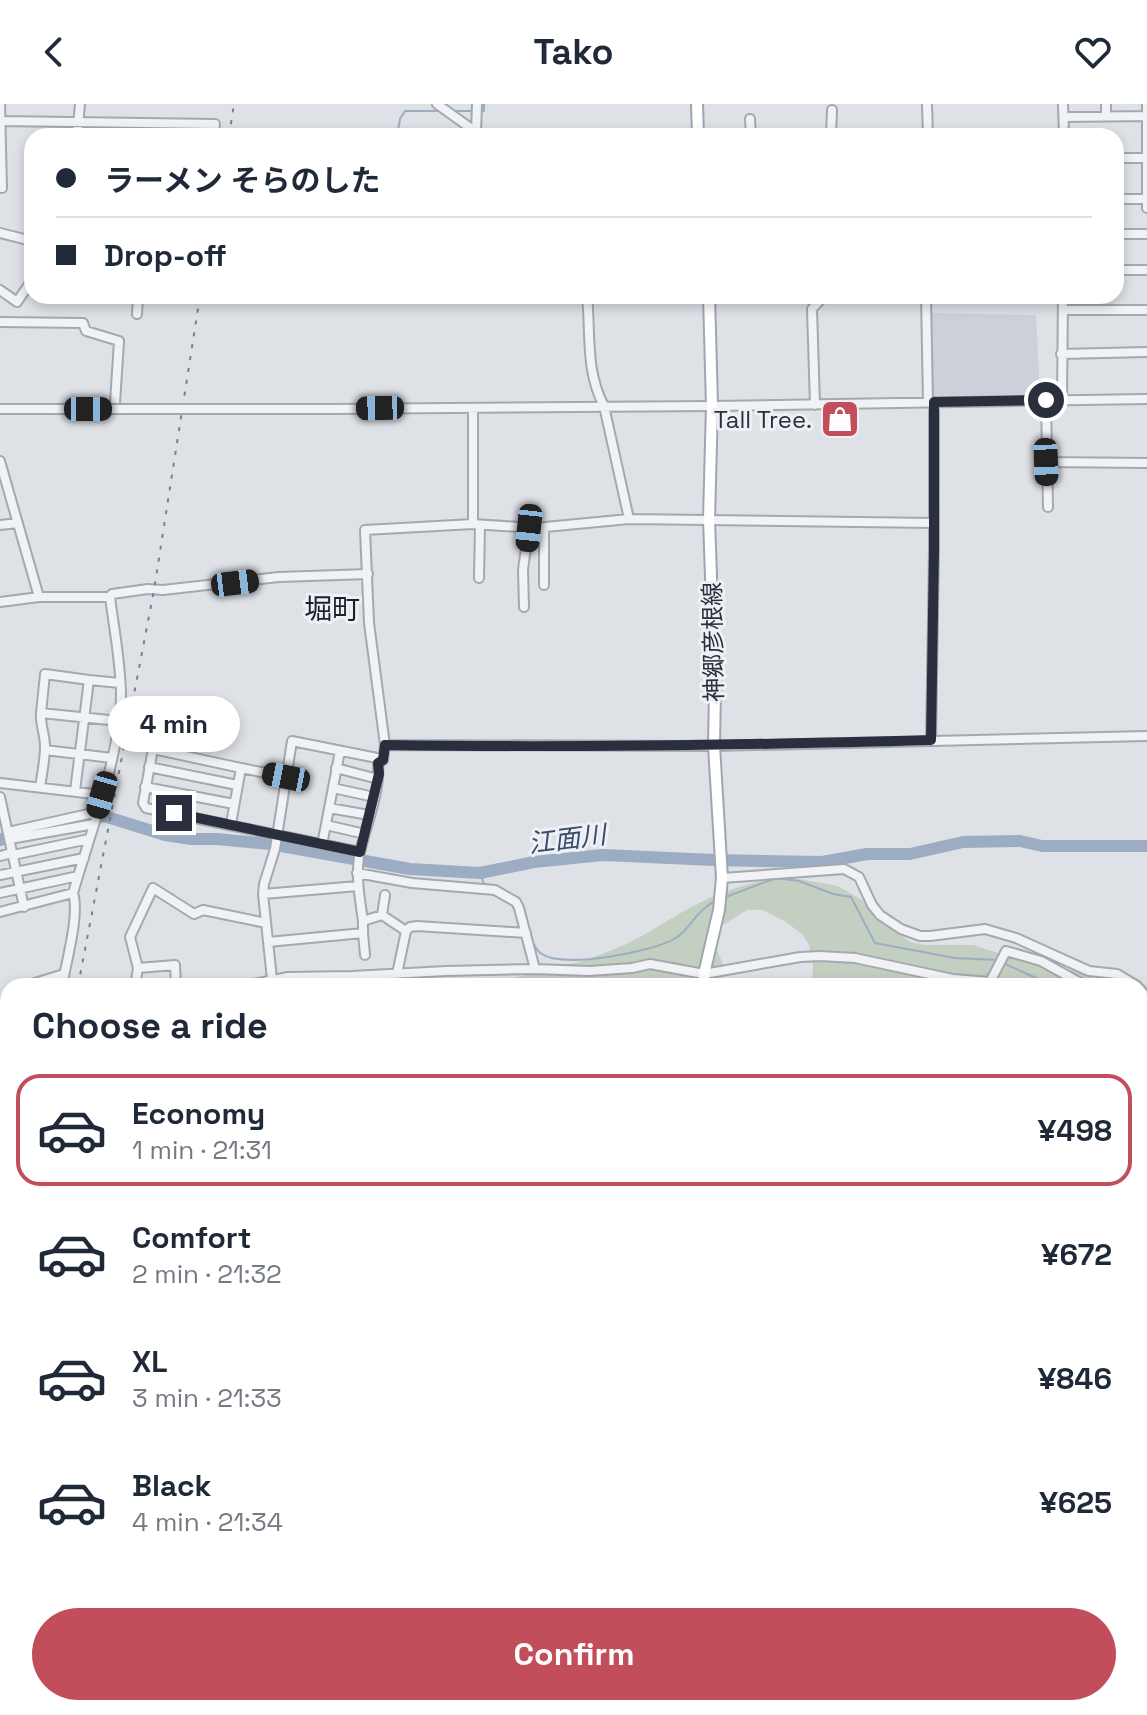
<!DOCTYPE html>
<meta charset="utf-8">
<style>
body{margin:0;font-family:"Space Grotesk","Noto Sans JP",sans-serif;background:#f2f2f3;color:#1f2937;height:100vh;display:flex;flex-direction:column;font-size:30px;white-space:nowrap}
*{box-sizing:border-box;margin:0}
p{font-size:26px;color:#747a83}
.icon{flex:none;width:44px;height:44px;fill:none;stroke:currentColor;stroke-width:2;stroke-linecap:round;stroke-linejoin:round}
.map{position:relative;flex:1;overflow:hidden}
.panel{position:absolute;left:0px;top:874px;width:1148px;height:738px;display:flex;flex-direction:column;background:#fff;border-radius:24px 24px 0 0;box-shadow:0 4px 12px #0003}
.panel>*{flex:none}
.hud{position:absolute;left:24px;top:24px;width:1100px;height:176px;border-radius:24px;box-shadow:0 4px 12px #0003;display:grid;align-content:center;height:176px;padding:0 32px;background:#fff}
.end{position:absolute;width:36px;height:36px;margin:-18px;border:10px solid #292f3c;background:#fff;box-shadow:0 0 0 4px #fff}
.from{border-radius:50%}
.bubble{position:absolute;height:56px;border-radius:28px;background:#fff;box-shadow:0 4px 12px #0003;font-size:26px;font-weight:800;line-height:56px;text-align:center}
.car{position:absolute;width:24px;height:48px;margin:-24px -12px;border-radius:10px;box-shadow:0 0 6px 2px #0007;background:linear-gradient(#222 24%,#8ab4d8 0 40%,#222 0 76%,#8ab4d8 0 86%,#222 0)}
.hud b{display:flex;align-items:center;gap:28px;height:76px;font-size:30px}
.hud b+b{border-top:2px solid #e0e1e3}
.hud i{width:20px;height:20px;background:#1f2937}
ul{padding:0;list-style:none}
li{display:flex;align-items:center;gap:24px;height:112px;margin:0 16px 12px;padding:0 16px;border:4px solid transparent;border-radius:24px}
li div{flex:1}
li b{display:block;font-size:30px}
li em{font-style:normal;font-weight:800}
li.current{border-color:#c14e5a}
li>.icon{width:72px;height:72px;stroke-width:1.5}
h2{padding:0 32px;font-size:36px;line-height:96px}
.primary-button{display:flex;gap:16px;margin-top:auto;padding:16px 32px}
.primary-button a{flex:1;height:92px;border-radius:48px;background:#c14e5a;color:#fff;font-size:32px;font-weight:800;line-height:92px;text-align:center}
header{display:flex;justify-content:space-between;align-items:center;height:104px;padding:0 32px;background:#fff;font-size:36px;font-weight:800}
.map>svg:first-child{display:block}
.built{fill:#cdd0d8}
.green{fill:#c3cfc0}
.lines{fill:none;stroke-linecap:round;stroke-linejoin:round}
.stream{stroke:#9cadc3;stroke-width:2}
.river{stroke:#9cadc3;stroke-width:12}
.minor-casing{stroke:#a4a8b0;stroke-width:12}
.major-casing{stroke:#9fa5b1;stroke-width:14}
.minor{stroke:#f1f2f5;stroke-width:8}
.major{stroke:#fff;stroke-width:10}
.rail{stroke:#79808e;stroke-width:2;stroke-dasharray:4 8;stroke-linecap:butt}
.minor-bridge-casing{stroke:#a4a8b0;stroke-width:12;stroke-linecap:butt}
.minor-bridge{stroke:#f1f2f5;stroke-width:8}
.route{stroke:#292f3c;stroke-width:10}
.labels{text-anchor:middle;dominant-baseline:central;stroke-width:6;stroke-linejoin:round;paint-order:stroke}
.poi-label{font-size:24px;fill:#292f3c;stroke:#eef0f4;text-anchor:end}
.street-label{font-size:24px;fill:#292f3c;stroke:#eef0f4}
.water-label{font-size:26px;font-style:italic;fill:#374c6c;stroke:#eef0f4}
.quarter-label{font-size:28px;fill:#1b202d;stroke:#eef0f4}
</style>
<header><svg class="icon" aria-label="back" viewBox="0 0 24 24"><path d="M15 5l-7 7 7 7"/></svg>Tako<svg class="icon" aria-label="heart" viewBox="0 0 24 24"><path d="M12 20l-8-8c-3-5 5-10 8-4 3-6 11-1 8 4z"/></svg></header>
<div class="map">
<svg width="1147" height="1611" viewBox="0 0 1147 1611">
<rect width="100%" height="100%" fill="#dee1e6"/>
<path class="built" d="M929 209 1036 211 1040 291 930 292Z"/>
<path class="green" d="M787 773 838 782 862 796 883 820 911 838 924 841H973L1032 860 1075 866 1111 882H812L813 860 809 841 802 830 786 818 763 806H747L721 822 714 834 715 842 723 860 722 882H474C522 872 572 863 617 844 646 832 671 813 699 799 727 785 756 777 787 773Z"/>
<g class="lines">
<path class="stream" d="M451 7H473
M479 7H484V0
M397 32 400 15 405 7H441
M480 769 484 780 490 782
M496 783C517 793 522 793 527 817
M723 794 776 774 799 777 833 790 851 793 875 839 955 854 997 856
M531 835C534 840 536 847 542 850 564 865 653 848 676 834 692 823 696 806 717 796
M1003 859 1054 882
M1140 942 1147 957
M1140 1522 1146 1525"/>
<path class="river" d="M53 721 104 712 165 731 191 735H216L270 740 410 765 480 769 534 758 603 751 714 756 822 758 867 750H910L963 738 1020 737 1042 742H1147
M0 736 19 727
M1140 992 1147 995
M0 1200 8 1196"/>
<defs>
<path id="minor" d="M0 0 2 84
M437 0 476 28
M477 0 476 28 481 32
M927 0 928 32
M1063 0 1064 32
M1106 0V12
M1147 0V104
M1064 13 1147 12
M750 15 751 32
M0 17 215 20 213 32
M77 32 80 0
M831 32 832 6
M1116 54H1146
M1116 95H1147
M0 129 32 137
M1116 130H1147
M1116 166H1147
M0 186 17 198 30 179 32 168
M587 192C591 230 585 266 604 302L629 415
M926 192 928 298
M1063 206H1147
M137 210 138 192
M0 218 83 219 86 227 119 237 115 299
M1061 250 1147 248
M1046 296 1048 403
M1062 296 1063 192
M815 301 812 205 824 192
M0 305H58
M333 305 712 302 1147 295
M0 357 39 493
M1046 358 1147 359
M473 420 535 424 629 415 934 419
M0 421 18 419
M544 424V481
M479 474 480 421
M0 498 39 493H110L112 490 148 485 163 486 279 473 368 470
M524 503 523 465 529 424
M89 576 120 579
M41 609 45 570 89 576 75 687
M931 636 934 446V298
M385 641 714 642 1147 632
M45 646 112 654
M378 659 383 656 385 641 369 519 365 426 473 420V304
M149 663 237 681
M241 664 153 645 143 699 146 704 360 748
M336 664 378 675
M0 679 102 691
M40 683C42 670 45 656 45 642 45 631 40 620 41 609L119 617
M145 683 234 700
M333 684 374 693
M0 693 24 803
M329 704 369 711
M231 720 241 664 286 673
M326 721 365 730
M8 728 97 708
M10 735 94 720
M322 741 340 647
M13 751 89 735
M0 752 12 749
M357 769 412 779 495 786 516 798 519 804 535 865
M0 771 84 754
M722 774 844 765 859 773 872 801 880 811 901 825 920 832H930L985 825 1016 834 1089 867 1117 870 1137 882
M0 789 78 772
M73 789C90 730 120 652 121 592 121 560 114 525 110 493
M263 790 264 780 275 745 292 637 377 654C384 681 364 725 359 753 356 774 360 796 363 817L382 811 406 827
M0 808 73 789C80 810 66 859 62 882
M382 811 385 791
M363 829 365 851
M268 838 363 829V817
M138 864 130 833 153 784 194 810 203 806 266 819
M397 870 406 827 410 823 417 822 526 829
M272 875 263 790 358 782
M25 882 64 870
M135 882 138 864 175 861 176 882
M243 882 288 873 352 872 446 867 535 865 589 867 632 864 650 860 704 870 800 853 820 852 855 854 953 875 990 878 1006 847 1041 857 1086 882
M1140 885 1147 894
M1140 923 1147 930
M0 963 8 967
M0 1037 8 1033
M1140 1118 1147 1110
M1140 1221 1143 1219 1147 1228
M1140 1261 1147 1256
M1140 1305 1147 1301
M1140 1323 1147 1330
M1140 1356 1147 1354
M1140 1452 1147 1453
M5 1468H8
M1140 1493 1147 1516
M1140 1556 1147 1559
M0 1584 8 1544
M0 1604 48 1610 49 1604
M157 1604 170 1611
M240 1604 241 1611
M1129 1604 1147 1611
M562 1605 630 1611 633 1607 677 1609
M335 1611V1604
M909 1611V1604
M1026 1611V1604"/>
<path id="major" d="M697 0 698 32
M704 882V870L719 806 722 774 714 642 715 587 709 415 712 302 709 192
M1140 1204 1147 1216
M0 1267 8 1268
M562 1611V1604"/>
</defs>
<use href="#minor" class="minor-casing"/>
<use href="#major" class="major-casing"/>
<use href="#minor" class="minor"/>
<use href="#major" class="major"/>
<path class="rail" d="M229 32 234 0
M78 882 154 486 200 192
M0 1383 8 1324
M0 1413 5 1374"/>
<defs>
<path id="minor-bridge" d="M58 305H333"/>
</defs>
<use href="#minor-bridge" class="minor-bridge-casing"/>
<use href="#minor-bridge" class="minor-bridge"/>
</g>
<g class="lines">
<path class="route" d="M174 709 360 748 379 670 378 659 383 656 385 641C567 644 749 641 931 636L934 446V298L1046 296"/>
</g>
<defs>
<symbol id="shop-square" viewBox="-11 -11 22 22"><rect x="-9" y="-9" width="18" height="18" rx="4" fill="#c14e5a" stroke="#eef0f4"/><path d="M-5-2.5h2.3a2.7 3.5 0 0 1 5.4 0H5L5.5 6h-11ZM-1.5-2.5h3a1.5 2.3 0 0 0-3 0Z" fill="#fff"/></symbol>
</defs>
<g fill-rule="evenodd">
<use href="#shop-square" x="818" y="293" width="44" height="44"/>
</g>
<g class="labels">
<g class="poi-label">
<text x="812" y="315">Tall Tree.</text>
</g>
<g class="street-label">
<text transform="translate(713 538) rotate(-91)">神郷彦根線</text>
</g>
<g class="water-label">
<text transform="translate(567 735) rotate(-7)">江面川</text>
</g>
<g class="quarter-label">
<text x="332" y="505">堀町</text>
</g>
</g>
</svg>
<i class="end from" style="left:1046px;top:296px"></i>
<i class="end" style="left:174px;top:709px"></i>
<div class="bubble" style="left:108px;top:592px;width:132px">4 min</div>
<i class="car" style="left:380px;top:304px;rotate:269deg"></i>
<i class="car" style="left:88px;top:305px;rotate:90deg"></i>
<i class="car" style="left:1046px;top:358px;rotate:178deg"></i>
<i class="car" style="left:529px;top:424px;rotate:186deg"></i>
<i class="car" style="left:235px;top:479px;rotate:83deg"></i>
<i class="car" style="left:286px;top:673px;rotate:281deg"></i>
<i class="car" style="left:102px;top:691px;rotate:196deg"></i>
<div class="hud">
<b><i class="from"></i>ラーメン そらのした</b>
<b><i></i>Drop-off</b>
</div>
<section class="panel">
<h2>Choose a ride</h2>
<ul>
<li class="current"><svg class="icon" aria-label="car" viewBox="0 0 24 24"><path d="M5 17H2v-5l4-1 3-4h7l3 4 3 1v5h-3M9 17h6M6 11h13"/><circle cx="7" cy="17" r="2"/><circle cx="17" cy="17" r="2"/></svg><div><b>Economy</b><p>1 min · 21:31</p></div><em>¥498</em></li>
<li><svg class="icon" aria-label="car" viewBox="0 0 24 24"><path d="M5 17H2v-5l4-1 3-4h7l3 4 3 1v5h-3M9 17h6M6 11h13"/><circle cx="7" cy="17" r="2"/><circle cx="17" cy="17" r="2"/></svg><div><b>Comfort</b><p>2 min · 21:32</p></div><em>¥672</em></li>
<li><svg class="icon" aria-label="car" viewBox="0 0 24 24"><path d="M5 17H2v-5l4-1 3-4h7l3 4 3 1v5h-3M9 17h6M6 11h13"/><circle cx="7" cy="17" r="2"/><circle cx="17" cy="17" r="2"/></svg><div><b>XL</b><p>3 min · 21:33</p></div><em>¥846</em></li>
<li><svg class="icon" aria-label="car" viewBox="0 0 24 24"><path d="M5 17H2v-5l4-1 3-4h7l3 4 3 1v5h-3M9 17h6M6 11h13"/><circle cx="7" cy="17" r="2"/><circle cx="17" cy="17" r="2"/></svg><div><b>Black</b><p>4 min · 21:34</p></div><em>¥625</em></li>
</ul>
<div class="primary-button"><a>Confirm</a></div>
</section>
</div>
